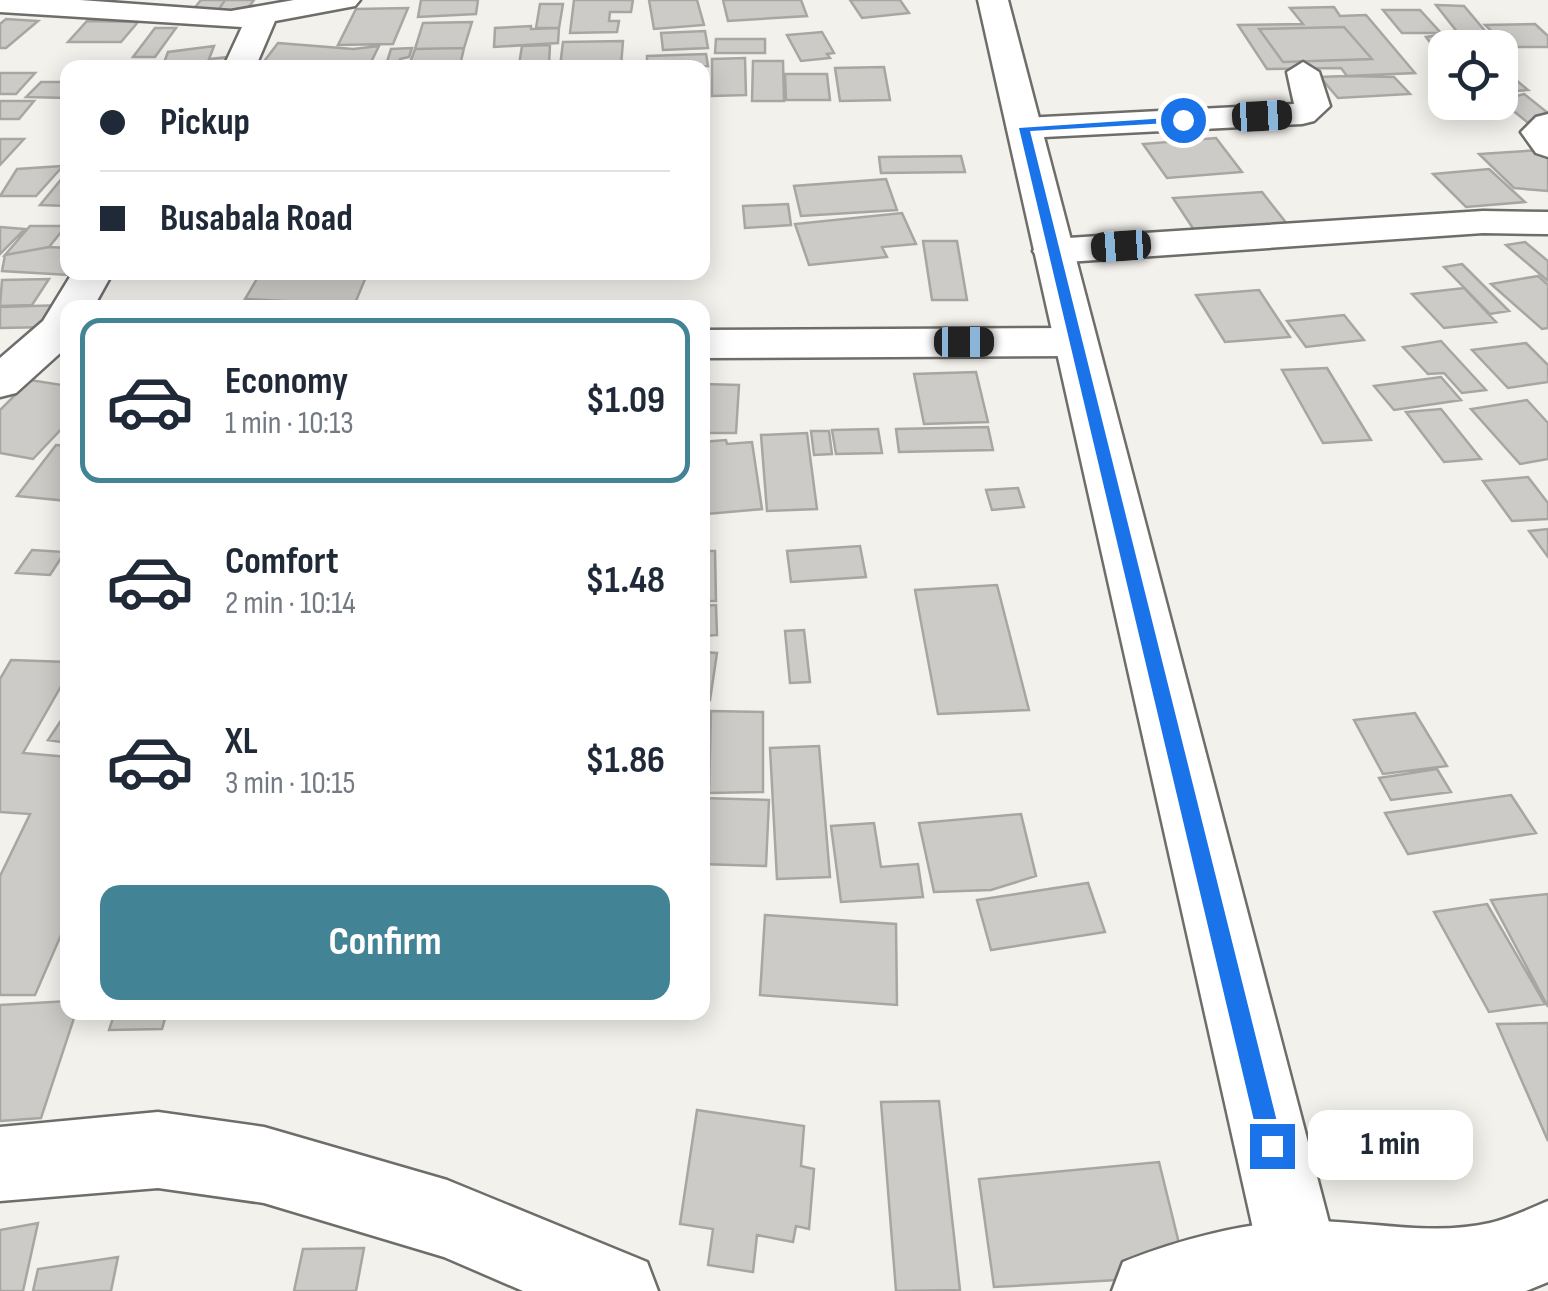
<!DOCTYPE html>
<meta charset="utf-8">
<style>
body{margin:0;font-family:"Sofia Sans Condensed",sans-serif;background:#f2f2f3;color:#1f2937;height:100vh;display:flex;flex-direction:column;font-size:38px;white-space:nowrap}
*{box-sizing:border-box;margin:0}
p{font-size:32px;color:#747a83}
.icon{flex:none;width:55px;height:55px;fill:none;stroke:currentColor;stroke-width:2;stroke-linecap:round;stroke-linejoin:round}
.map{position:relative;flex:1;overflow:hidden}
.sheet{position:absolute;left:60px;top:300px;width:650px;height:720px;display:flex;flex-direction:column;background:#fff;border-radius:20px;box-shadow:0 5px 25px #0003}
.sheet>*{flex:none}
.banner{position:absolute;left:60px;top:60px;width:650px;height:220px;border-radius:20px;box-shadow:0 5px 25px #0003;display:grid;align-content:center;height:220px;padding:0 40px;background:#fff}
.controls{position:absolute;left:1428px;top:30px;display:grid;gap:20px}
.controls a{display:grid;place-items:center;width:90px;height:90px;border-radius:20px;background:#fff;box-shadow:0 5px 25px #0003;font-size:50px}
.end{position:absolute;width:45px;height:45px;margin:-22px;border:12px solid #1a73e8;background:#fff;box-shadow:0 0 0 5px #fff}
.from{border-radius:50%}
.bubble{position:absolute;height:70px;border-radius:20px;background:#fff;box-shadow:0 5px 25px #0003;font-size:32px;font-weight:700;line-height:70px;text-align:center}
.car{position:absolute;width:30px;height:60px;margin:-30px -15px;border-radius:12px;box-shadow:0 0 8px 2px #0007;background:linear-gradient(#222 24%,#8ab4d8 0 40%,#222 0 76%,#8ab4d8 0 86%,#222 0)}
.banner b{display:flex;align-items:center;gap:35px;height:95px;font-size:38px}
.banner b+b{border-top:2px solid #e0e1e3}
.banner i{width:25px;height:25px;background:#1f2937}
ul{padding:18px 0 0;list-style:none}
li{display:flex;align-items:center;gap:30px;height:165px;margin:0 20px 15px;padding:0 20px;border:5px solid transparent;border-radius:20px}
li div{flex:1}
li b{display:block;font-size:38px}
li em{font-style:normal;font-weight:700}
li.current{border-color:#428395}
li>.icon{width:90px;height:90px;stroke-width:1.5}
.button{display:flex;gap:20px;margin-top:auto;padding:20px 40px}
.button a{flex:1;height:115px;border-radius:20px;background:#428395;color:#fff;font-size:40px;font-weight:700;line-height:115px;text-align:center}
.map>svg:first-child{display:block}
.building{fill:#cdcbc7;stroke:#a8a6a2;stroke-width:2.5;fill-rule:evenodd}
.lines{fill:none;stroke-linecap:round;stroke-linejoin:round}
.minor-casing{stroke:#6e6d69;stroke-width:5}
.tertiary-casing{stroke:#6e6d69;stroke-width:5}
.minor{fill:#fff;fill-rule:evenodd}
.tertiary{fill:#fff;fill-rule:evenodd}
.route{fill:#1a73e8}
</style>
<div class="map">
<svg width="1548" height="1291" viewBox="0 0 1548 1291">
<rect width="100%" height="100%" fill="#f3f1ec"/>
<path class="building" d="M201 0H225L217 12 192 11Z
M225 0H254L245 12H217Z
M421 0H478L476 14 418 17Z
M574 0H633L631 12H610L609 21H619L617 32 570 33Z
M649 0H697L704 25 654 29Z
M723 0H801L807 16 728 21Z
M850 0H900L909 13 862 18Z
M540 4H563L559 28H536Z
M1436 5 1464 6 1496 44 1466 43Z
M1334 7 1340 16 1366 15 1415 73 1347 76 1341 68 1267 69 1238 25 1303 24 1290 8ZM1344 27 1372 59 1283 62 1259 29Z
M408 8 393 44 338 45 356 9Z
M1383 10H1420L1441 33H1402Z
M6 19 38 21 6 48H0V24Z
M87 21 138 22 121 42H68Z
M472 22 464 48 415 49 423 23Z
M1535 24 1548 36V47H1508L1485 25Z
M531 26V29L559 28 558 43 494 47 495 28Z
M1344 27 1372 59 1283 62 1259 29Z
M155 28H176L155 57H133Z
M705 31 708 48 663 50 661 33Z
M822 32 834 53 827 54 830 58 801 61 787 35Z
M1452 33 1463 48H1445V53H1438L1426 37Z
M716 39H765V53H715Z
M623 41 621 66 560 67 563 42Z
M278 43 353 49 379 46 368 68H259Z
M550 45 549 64 519 65 522 46Z
M214 46 209 59 229 57 226 68H162L168 52Z
M412 48 409 57 400 59 398 64 407 68H385L391 49Z
M464 48 461 61 408 68 415 49Z
M706 54 708 66 647 68V56Z
M745 58 746 95 712 96V59Z
M753 61H783L784 101H752Z
M884 67 890 100 840 101 835 68Z
M0 73H35L16 94H0Z
M785 74H827L830 100H786Z
M1500 74H1509L1528 90 1500 92Z
M1346 76 1394 77 1410 94 1338 98 1320 77Z
M41 82H68V98L26 97Z
M1524 94 1548 113V120L1527 122 1500 100Z
M0 101H34L19 119H0Z
M1216 138 1242 172 1167 178 1143 144Z
M0 139H24L0 165Z
M1540 150 1548 158V191L1514 188 1479 154Z
M961 156 965 172 881 173 879 157Z
M63 166 36 196H0L17 169Z
M1489 169 1525 202 1466 207 1433 174Z
M68 171V206L40 205Z
M886 179 897 210 801 216 794 186Z
M1262 192 1291 229 1198 236 1173 198Z
M788 204 791 225 745 228 743 206Z
M902 213 916 244 882 247 887 257 809 265 795 224Z
M30 226H66L49 247 5 255Z
M0 227 25 229 0 254Z
M923 241H957L967 300H932Z
M1525 242 1548 261V281L1506 245Z
M49 247 68 248V272H88L86 276 2 271 5 255Z
M1462 264 1509 311 1490 314 1444 267Z
M261 272H368L353 308H300L302 302 245 299Z
M1538 276 1548 285V328L1542 329 1491 284Z
M49 279 32 305 0 306 2 280Z
M1464 288 1496 322 1444 328 1412 294Z
M1259 290 1290 337 1225 342 1196 295Z
M63 305 49 327 0 328V307Z
M1344 315 1364 340 1306 347 1287 321Z
M1441 341 1486 390 1462 393 1444 373 1428 374 1403 347Z
M1526 343 1548 365V382L1508 388 1472 350Z
M1327 368 1371 440 1323 443 1282 370Z
M976 372 988 422 924 424 914 374Z
M1441 377 1461 400 1394 410 1374 386Z
M30 380 68 386V422L33 459 0 453V410Z
M702 384 739 385 736 433H702Z
M1527 400 1548 423V459L1520 464 1471 409Z
M1441 409 1481 459 1444 462 1406 412Z
M988 427 993 450 899 452 896 429Z
M878 429 882 453 836 454 832 430Z
M811 431H829L832 454 814 455Z
M807 433 817 509 767 511 761 435Z
M726 440 727 444 752 442 762 509 707 514 702 499V442Z
M56 445 68 446V501L17 496Z
M1528 477 1548 503V519L1512 521 1483 481Z
M1018 488 1024 507 992 510 986 490Z
M1548 529V557L1529 531Z
M860 546 866 577 791 582 787 551Z
M32 550 65 552 50 575 16 573Z
M702 551H715L716 601H702Z
M997 585 1029 710 938 714 915 590Z
M716 605 717 635 702 636V606Z
M804 630 810 682 790 683 785 631Z
M702 652 717 653 710 700 702 699Z
M11 660 68 662V674L23 753 68 757V919L35 995H0V876L30 814 0 812V679Z
M68 710V743L48 740Z
M711 711 763 712V792L709 793Z
M1415 713 1447 766 1383 774 1354 720Z
M819 746 830 877 777 879 770 748Z
M1437 769 1451 792 1391 800 1379 778Z
M1511 795 1536 833 1408 854 1385 813Z
M702 798 769 800 766 866 702 864Z
M1021 814 1036 876 991 890 934 892 919 823Z
M874 823 881 867 918 864 923 897 841 902 831 826Z
M1088 883 1105 932 991 950 977 900Z
M1548 894V1007L1491 900Z
M1487 904 1545 1004 1489 1012 1434 912Z
M765 915 896 924 897 1005 760 995Z
M68 1001V1012H76L41 1118 0 1121V1005Z
M115 1012H167L162 1029 109 1030Z
M1548 1023V1141L1497 1024Z
M939 1101 960 1290 896 1291 881 1102Z
M697 1110 804 1126 801 1166 814 1169 809 1229 796 1226 793 1242 757 1235 753 1272 708 1265 713 1229 680 1224Z
M1159 1162 1187 1276 994 1287 979 1179Z
M38 1223 23 1291H0V1230Z
M364 1248 356 1291H294L303 1249Z
M118 1257 111 1291H33L38 1269Z"/>
<g class="lines">
<defs>
<path id="minor" d="M0 0H80L231 11 294 0H360L355 6 275 21 255 68H223L242 27 0 12Z
M1303 62 1319 72 1330 106 1314 121 1302 124 1024 138 1012 135 1007 128 1012 121 1024 118 1294 104 1287 72Z
M1548 114V157L1536 153 1521 132 1536 117Z
M1483 211 1548 212V234L1483 233 1053 263 1039 259 1033 251 1039 243 1053 239Z
M73 272H113L93 308H68V346L16 393 0 397V358L43 321Z
M1076 328 1091 332 1097 342 1091 352 1076 356 702 358V330Z
M158 1112 264 1127 447 1180 647 1262 658 1291H523L444 1257 264 1203 158 1188 0 1201V1127Z
M1548 1201V1282L1526 1291H1112L1123 1262C1178 1240 1245 1222 1304 1221 1366 1220 1430 1237 1490 1223 1510 1218 1529 1209 1548 1201Z"/>
<path id="tertiary" d="M978 0H1008L1347 1291H1267Z"/>
</defs>
<use href="#minor" class="minor-casing"/>
<use href="#tertiary" class="tertiary-casing"/>
<use href="#minor" class="minor"/>
<use href="#tertiary" class="tertiary"/>
</g>
<path class="route" d="M1183 117 1186 122 1030 131 1283 1146 1272 1157 1260 1146 1019 128Z"/>
</svg>
<div class="controls">
<a><svg class="icon" aria-label="locate" viewBox="0 0 24 24"><circle cx="12" cy="12" r="6"/><path d="M12 2v4M12 18v4M2 12h4M18 12h4"/></svg></a>
</div>
<i class="end from" style="left:1183px;top:120px"></i>
<i class="end" style="left:1272px;top:1146px"></i>
<div class="bubble" style="left:1308px;top:1110px;width:165px">1 min</div>
<i class="car" style="left:1262px;top:116px;rotate:87deg"></i>
<i class="car" style="left:1121px;top:246px;rotate:266deg"></i>
<i class="car" style="left:964px;top:342px;rotate:90deg"></i>
<div class="banner">
<b><i class="from"></i>Pickup</b>
<b><i></i>Busabala Road</b>
</div>
<section class="sheet">
<ul>
<li class="current"><svg class="icon" aria-label="car" viewBox="0 0 24 24"><path d="M5 17H2v-5l4-1 3-4h7l3 4 3 1v5h-3M9 17h6M6 11h13"/><circle cx="7" cy="17" r="2"/><circle cx="17" cy="17" r="2"/></svg><div><b>Economy</b><p>1 min · 10:13</p></div><em>$1.09</em></li>
<li><svg class="icon" aria-label="car" viewBox="0 0 24 24"><path d="M5 17H2v-5l4-1 3-4h7l3 4 3 1v5h-3M9 17h6M6 11h13"/><circle cx="7" cy="17" r="2"/><circle cx="17" cy="17" r="2"/></svg><div><b>Comfort</b><p>2 min · 10:14</p></div><em>$1.48</em></li>
<li><svg class="icon" aria-label="car" viewBox="0 0 24 24"><path d="M5 17H2v-5l4-1 3-4h7l3 4 3 1v5h-3M9 17h6M6 11h13"/><circle cx="7" cy="17" r="2"/><circle cx="17" cy="17" r="2"/></svg><div><b>XL</b><p>3 min · 10:15</p></div><em>$1.86</em></li>
</ul>
<div class="button"><a>Confirm</a></div>
</section>
</div>
